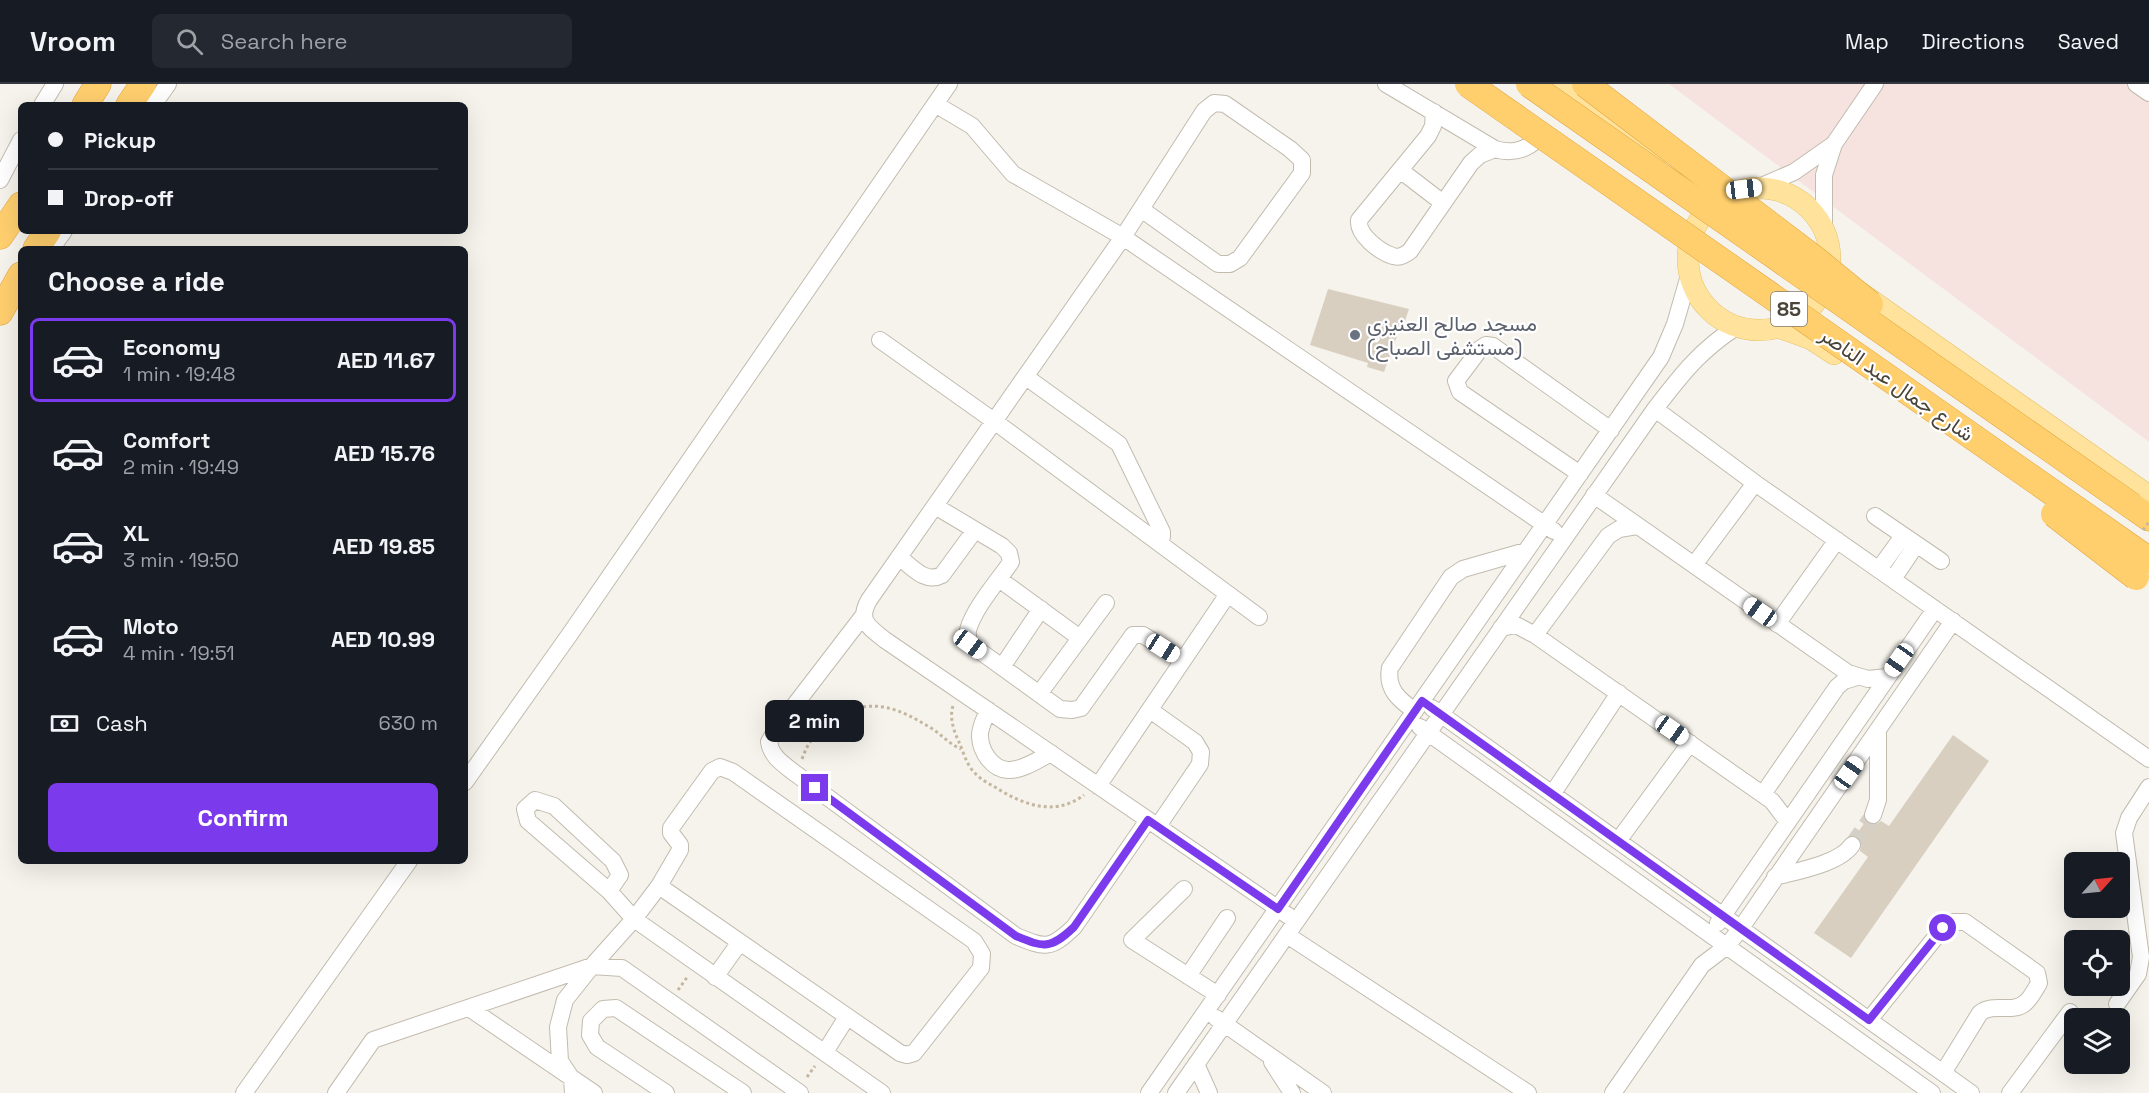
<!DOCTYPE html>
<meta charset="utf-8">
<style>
body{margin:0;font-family:"Space Grotesk",Vazirmatn,sans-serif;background:#242831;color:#f1f3f6;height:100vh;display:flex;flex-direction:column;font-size:22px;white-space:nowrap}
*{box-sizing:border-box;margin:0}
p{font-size:20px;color:#9ea1a6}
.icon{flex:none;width:33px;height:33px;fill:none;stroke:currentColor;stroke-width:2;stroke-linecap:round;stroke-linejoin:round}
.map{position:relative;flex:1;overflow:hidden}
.panel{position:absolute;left:18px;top:162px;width:450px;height:618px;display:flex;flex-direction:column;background:#171b24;border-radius:9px;box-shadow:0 6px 24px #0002}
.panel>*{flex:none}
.banner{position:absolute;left:18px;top:18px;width:450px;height:132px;border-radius:9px;box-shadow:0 6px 24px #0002;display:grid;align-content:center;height:132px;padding:0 30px;background:#171b24}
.needle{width:39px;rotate:63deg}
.buttons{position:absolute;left:2064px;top:768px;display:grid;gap:12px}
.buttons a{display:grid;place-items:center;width:66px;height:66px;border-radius:9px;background:#171b24;box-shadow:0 6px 24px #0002;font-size:30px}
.end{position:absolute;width:27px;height:27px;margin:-14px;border:8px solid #7c3aed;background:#fff;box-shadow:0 0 0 3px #fff}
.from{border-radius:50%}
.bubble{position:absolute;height:42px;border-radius:9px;background:#171b24;box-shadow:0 6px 24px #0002;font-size:20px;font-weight:700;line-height:42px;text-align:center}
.car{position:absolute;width:18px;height:36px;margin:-18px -9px;border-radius:8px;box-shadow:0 0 4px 2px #0007;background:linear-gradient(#fff 24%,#345 0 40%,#fff 0 76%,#345 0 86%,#fff 0)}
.banner b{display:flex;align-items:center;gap:21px;height:57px;font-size:22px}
.banner b+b{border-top:2px solid #363941}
.banner i{width:15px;height:15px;background:#f1f3f6}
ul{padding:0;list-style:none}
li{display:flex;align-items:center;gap:18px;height:84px;margin:0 12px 9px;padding:0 18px;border:3px solid transparent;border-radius:9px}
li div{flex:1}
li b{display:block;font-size:22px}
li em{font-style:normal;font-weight:700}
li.active{border-color:#7c3aed}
li>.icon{width:54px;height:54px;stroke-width:1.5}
h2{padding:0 30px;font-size:27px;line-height:72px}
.pay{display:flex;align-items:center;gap:15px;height:66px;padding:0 30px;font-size:22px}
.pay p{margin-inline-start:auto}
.cta{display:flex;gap:12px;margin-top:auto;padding:12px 30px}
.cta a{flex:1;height:69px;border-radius:9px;background:#7c3aed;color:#fff;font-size:24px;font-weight:700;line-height:69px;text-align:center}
header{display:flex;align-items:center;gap:36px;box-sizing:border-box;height:84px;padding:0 30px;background:#171b24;border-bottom:2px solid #363941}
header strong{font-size:28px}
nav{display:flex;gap:33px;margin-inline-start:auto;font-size:21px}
.search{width:420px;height:54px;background:#242831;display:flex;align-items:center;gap:15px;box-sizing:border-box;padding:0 21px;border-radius:9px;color:#9ea1a6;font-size:22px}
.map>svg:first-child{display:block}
.medical{fill:#f6e3e0}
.building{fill:#d8cfc1}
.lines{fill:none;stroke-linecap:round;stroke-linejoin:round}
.minor-tunnel{stroke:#d4d0c8;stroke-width:16;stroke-dasharray:16 8;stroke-linecap:butt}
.minor-casing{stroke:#c2bbae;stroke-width:18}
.major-casing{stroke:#e6c16a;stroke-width:22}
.highway-casing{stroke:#e0a43c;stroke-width:27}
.path{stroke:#c4b79f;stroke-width:3;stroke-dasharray:3 3;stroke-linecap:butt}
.minor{stroke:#fff;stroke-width:16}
.major{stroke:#ffe39c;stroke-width:21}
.highway{stroke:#ffcf6e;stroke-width:26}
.highway-bridge-casing{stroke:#e0a43c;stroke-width:27;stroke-linecap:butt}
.path-bridge{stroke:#c4b79f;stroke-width:3;stroke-dasharray:3 3;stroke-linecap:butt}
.highway-bridge{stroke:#ffcf6e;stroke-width:26}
.route{stroke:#7c3aed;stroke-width:8}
.worship-dot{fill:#6b7280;stroke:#fff;stroke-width:2}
.labels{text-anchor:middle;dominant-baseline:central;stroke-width:4.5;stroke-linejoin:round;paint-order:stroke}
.shield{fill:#fff;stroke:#817c74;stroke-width:1.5}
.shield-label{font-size:20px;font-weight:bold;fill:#4b4439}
.worship-label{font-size:21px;fill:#5b616d;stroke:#fff;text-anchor:start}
.street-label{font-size:21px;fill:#4b4439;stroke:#fff}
</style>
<header>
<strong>Vroom</strong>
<div class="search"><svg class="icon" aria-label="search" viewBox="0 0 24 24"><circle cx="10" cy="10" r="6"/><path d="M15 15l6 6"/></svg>Search here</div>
<nav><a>Map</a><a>Directions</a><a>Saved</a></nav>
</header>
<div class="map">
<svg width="2149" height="1009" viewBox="0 0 2149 1009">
<rect width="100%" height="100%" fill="#f6f3ec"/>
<path class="medical" d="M1669 0H2149V358L1745 57Z"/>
<path class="building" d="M1328 205 1409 225 1404 240 1401 241 1384 288 1367 283 1368 279 1310 261Z
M1953 651 1989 677 1851 874 1814 849 1868 773 1860 767 1862 759 1856 751 1865 738 1875 741 1881 737 1889 742Z"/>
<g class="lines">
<path class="minor-tunnel" d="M1852 761 1873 731"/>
<defs>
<path id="minor" d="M1386 0 1495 65C1511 70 1524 67 1537 56
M2136 0 2149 9
M935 20 972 42 1013 90 1123 153 1554 447
M42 21 55 0
M153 21 168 0
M1434 28 1433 42 1428 52 1359 136C1357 151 1380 168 1393 172 1399 174 1405 171 1410 167L1471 79 1480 71 1495 65
M1400 86 1443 119
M0 96 21 56
M1757 104 1794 88 1834 60
M1141 125 1218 180H1230L1240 174 1302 89V76L1290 65 1225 20 1214 19 1204 27 1123 153 869 516C857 537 869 543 885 556L1296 837
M1824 147V91L1834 60 1875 0
M51 165 64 147
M880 256 994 337 1259 533
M1026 293 1119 360 1162 448V453L1159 459
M1655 325 1755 399 2149 675
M1580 390 1460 308 1456 297 1480 265 1486 261 1493 262 1611 346
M1594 411 1848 589 1868 595 1887 593
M935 422 1002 462 1009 469 1011 478C998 497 974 524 968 546 967 552 968 555 970 560L1060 625 1072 626 1081 624 1133 551H1143L1183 576
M1875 432 1941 477
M899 473C912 483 925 500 942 491L975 446
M1694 481 1755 399
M1879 485 1903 452
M999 495 1080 554
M1893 495 1916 461
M863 532 777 644 769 658C771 672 782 679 792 687L1016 852C1045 864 1050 866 1074 843L1148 736
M1777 540 1837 456
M1501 544 1516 541 1535 551 1772 717 1788 738
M1535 551 1608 452 1619 445 1637 442
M1002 583 1041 525
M1039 610 1106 519
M1432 624 1971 1009
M988 626C985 634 979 645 980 653 981 668 992 685 1008 686 1022 687 1039 675 1051 669
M1150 626 1195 658 1201 668 1200 680 1158 742
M1415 627C1399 616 1386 605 1390 584L1451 493 1463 485 1526 467
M1420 643 1932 1009
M720 683 733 688 974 857 982 870 981 884 914 969 907 971 900 969 659 802 680 766V761L671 749V744L712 687Z
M465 698 570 550 949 0
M1098 702 1228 510
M1553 709 1619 609
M1763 710 1837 603 1844 597 1857 593
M1873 731 1878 716V647
M1618 757 1690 659
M1775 793C1797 787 1839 780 1852 761
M1184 805 1132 856 1218 911
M609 807 620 791 613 777 554 722 535 716 525 725 528 737 609 807 634 835 882 1009
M1718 839 1935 525
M1287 851 1528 1009
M1188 892 1227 834
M715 893 740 858
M2117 920 2138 890 2141 873 2124 749 2129 734 2149 703
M469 924 594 1009
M1216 934 1323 1009
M1869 936 1943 844 1951 838H1965L2037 889 2039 899C2035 906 2031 914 2025 919 2012 930 1994 918 1980 929L1943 989
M825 968 847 933
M1272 978 1292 1009
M1196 980 1209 1009
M244 1009 409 777
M336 1009 373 956 592 882 622 884 800 1009
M573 1009 572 995 560 977 558 943 565 916 592 882 634 835 659 802
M666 1009 597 963 590 951 591 937 603 925 616 924 743 1009
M1149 1009 1661 273 1675 240 1690 188
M1176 1009 1655 325C1681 291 1701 265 1738 242
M1613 1009 1702 881 1727 862 1741 844 1953 537
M2010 1009 2070 928"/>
<path id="major" d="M1558 0 1658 70
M1688 175a71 71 0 1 1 142 0a71 71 0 1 1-142 0Z
M1858 207 2149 412
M1778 243 1811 255 1834 270"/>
<path id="highway" d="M85 21 98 0
M129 21 143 0
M0 152 21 121
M36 165 48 147
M0 228 21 191
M2132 422 2149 434"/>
</defs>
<use href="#minor" class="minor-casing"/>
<use href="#major" class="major-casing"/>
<use href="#highway" class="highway-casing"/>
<path class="path" d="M953 622C949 633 954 648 959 658 963 667 966 679 973 687 979 694 987 699 995 703 1023 721 1055 733 1084 711
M802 675C810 653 820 643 840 631 874 613 900 625 931 644 941 650 949 660 961 665
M678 906 688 892
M807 993 815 982"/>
<use href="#minor" class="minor"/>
<use href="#major" class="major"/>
<use href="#highway" class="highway"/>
<defs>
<path id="highway-bridge" d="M1468 0 2149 476
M1529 0 2132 422
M1585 0 1815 175 1870 220
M2054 430 2136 493"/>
</defs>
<use href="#highway-bridge" class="highway-bridge-casing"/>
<path class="path-bridge" d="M2143 446 2149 438"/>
<use href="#highway-bridge" class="highway-bridge"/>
</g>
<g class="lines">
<path class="route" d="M815 704 1016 852C1044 864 1051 865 1074 843L1148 736 1278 825 1422 617 1869 936 1943 844"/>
</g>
<circle class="worship-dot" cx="1355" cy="251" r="6"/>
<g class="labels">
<rect class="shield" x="1771" y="208" width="36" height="34" rx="4.5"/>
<g class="shield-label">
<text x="1789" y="225">85</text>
</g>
<g class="worship-label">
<text x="1367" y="239">مسجد صالح العنيزي<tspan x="1367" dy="24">(مستشفى الصباح)</tspan></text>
</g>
<g class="street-label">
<text transform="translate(1897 300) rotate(35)">شارع جمال عبد الناصر</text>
</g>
</g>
</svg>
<div class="buttons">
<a><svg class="needle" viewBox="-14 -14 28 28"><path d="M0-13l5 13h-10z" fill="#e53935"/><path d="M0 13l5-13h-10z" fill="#9ea1a6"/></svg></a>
<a><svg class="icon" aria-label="locate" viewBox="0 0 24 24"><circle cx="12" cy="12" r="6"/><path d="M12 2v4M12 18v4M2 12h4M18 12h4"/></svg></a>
<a><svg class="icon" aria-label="layers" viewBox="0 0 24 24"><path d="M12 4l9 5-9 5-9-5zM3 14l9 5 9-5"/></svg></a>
</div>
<i class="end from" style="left:1943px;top:844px"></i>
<i class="end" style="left:815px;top:704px"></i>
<div class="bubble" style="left:765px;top:616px;width:99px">2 min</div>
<i class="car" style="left:1744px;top:105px;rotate:83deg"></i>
<i class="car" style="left:1760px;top:528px;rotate:305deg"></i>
<i class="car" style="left:970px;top:560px;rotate:126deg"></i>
<i class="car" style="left:1163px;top:564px;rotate:122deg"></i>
<i class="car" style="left:1899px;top:576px;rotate:215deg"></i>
<i class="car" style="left:1672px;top:646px;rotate:125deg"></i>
<i class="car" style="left:1849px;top:689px;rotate:35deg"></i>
<div class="banner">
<b><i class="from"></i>Pickup</b>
<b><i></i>Drop-off</b>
</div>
<section class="panel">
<h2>Choose a ride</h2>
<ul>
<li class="active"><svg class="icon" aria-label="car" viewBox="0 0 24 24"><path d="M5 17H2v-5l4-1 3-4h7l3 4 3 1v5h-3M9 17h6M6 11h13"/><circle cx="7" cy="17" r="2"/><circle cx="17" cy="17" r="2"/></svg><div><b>Economy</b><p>1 min · 19:48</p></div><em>AED 11.67</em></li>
<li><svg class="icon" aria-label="car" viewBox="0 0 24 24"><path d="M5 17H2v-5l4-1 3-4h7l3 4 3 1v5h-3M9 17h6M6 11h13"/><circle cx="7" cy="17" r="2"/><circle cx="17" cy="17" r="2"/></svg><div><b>Comfort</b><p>2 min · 19:49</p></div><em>AED 15.76</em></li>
<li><svg class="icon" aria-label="car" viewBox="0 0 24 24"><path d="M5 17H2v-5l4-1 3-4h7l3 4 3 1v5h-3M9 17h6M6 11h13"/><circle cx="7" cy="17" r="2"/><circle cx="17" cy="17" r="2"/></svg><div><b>XL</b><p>3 min · 19:50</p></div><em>AED 19.85</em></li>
<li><svg class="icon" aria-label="car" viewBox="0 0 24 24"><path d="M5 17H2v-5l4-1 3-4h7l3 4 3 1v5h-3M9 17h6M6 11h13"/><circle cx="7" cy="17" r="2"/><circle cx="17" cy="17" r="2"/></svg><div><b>Moto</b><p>4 min · 19:51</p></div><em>AED 10.99</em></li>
</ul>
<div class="pay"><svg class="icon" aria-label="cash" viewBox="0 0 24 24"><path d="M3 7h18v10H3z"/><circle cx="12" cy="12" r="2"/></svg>Cash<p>630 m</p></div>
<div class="cta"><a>Confirm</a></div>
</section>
</div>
